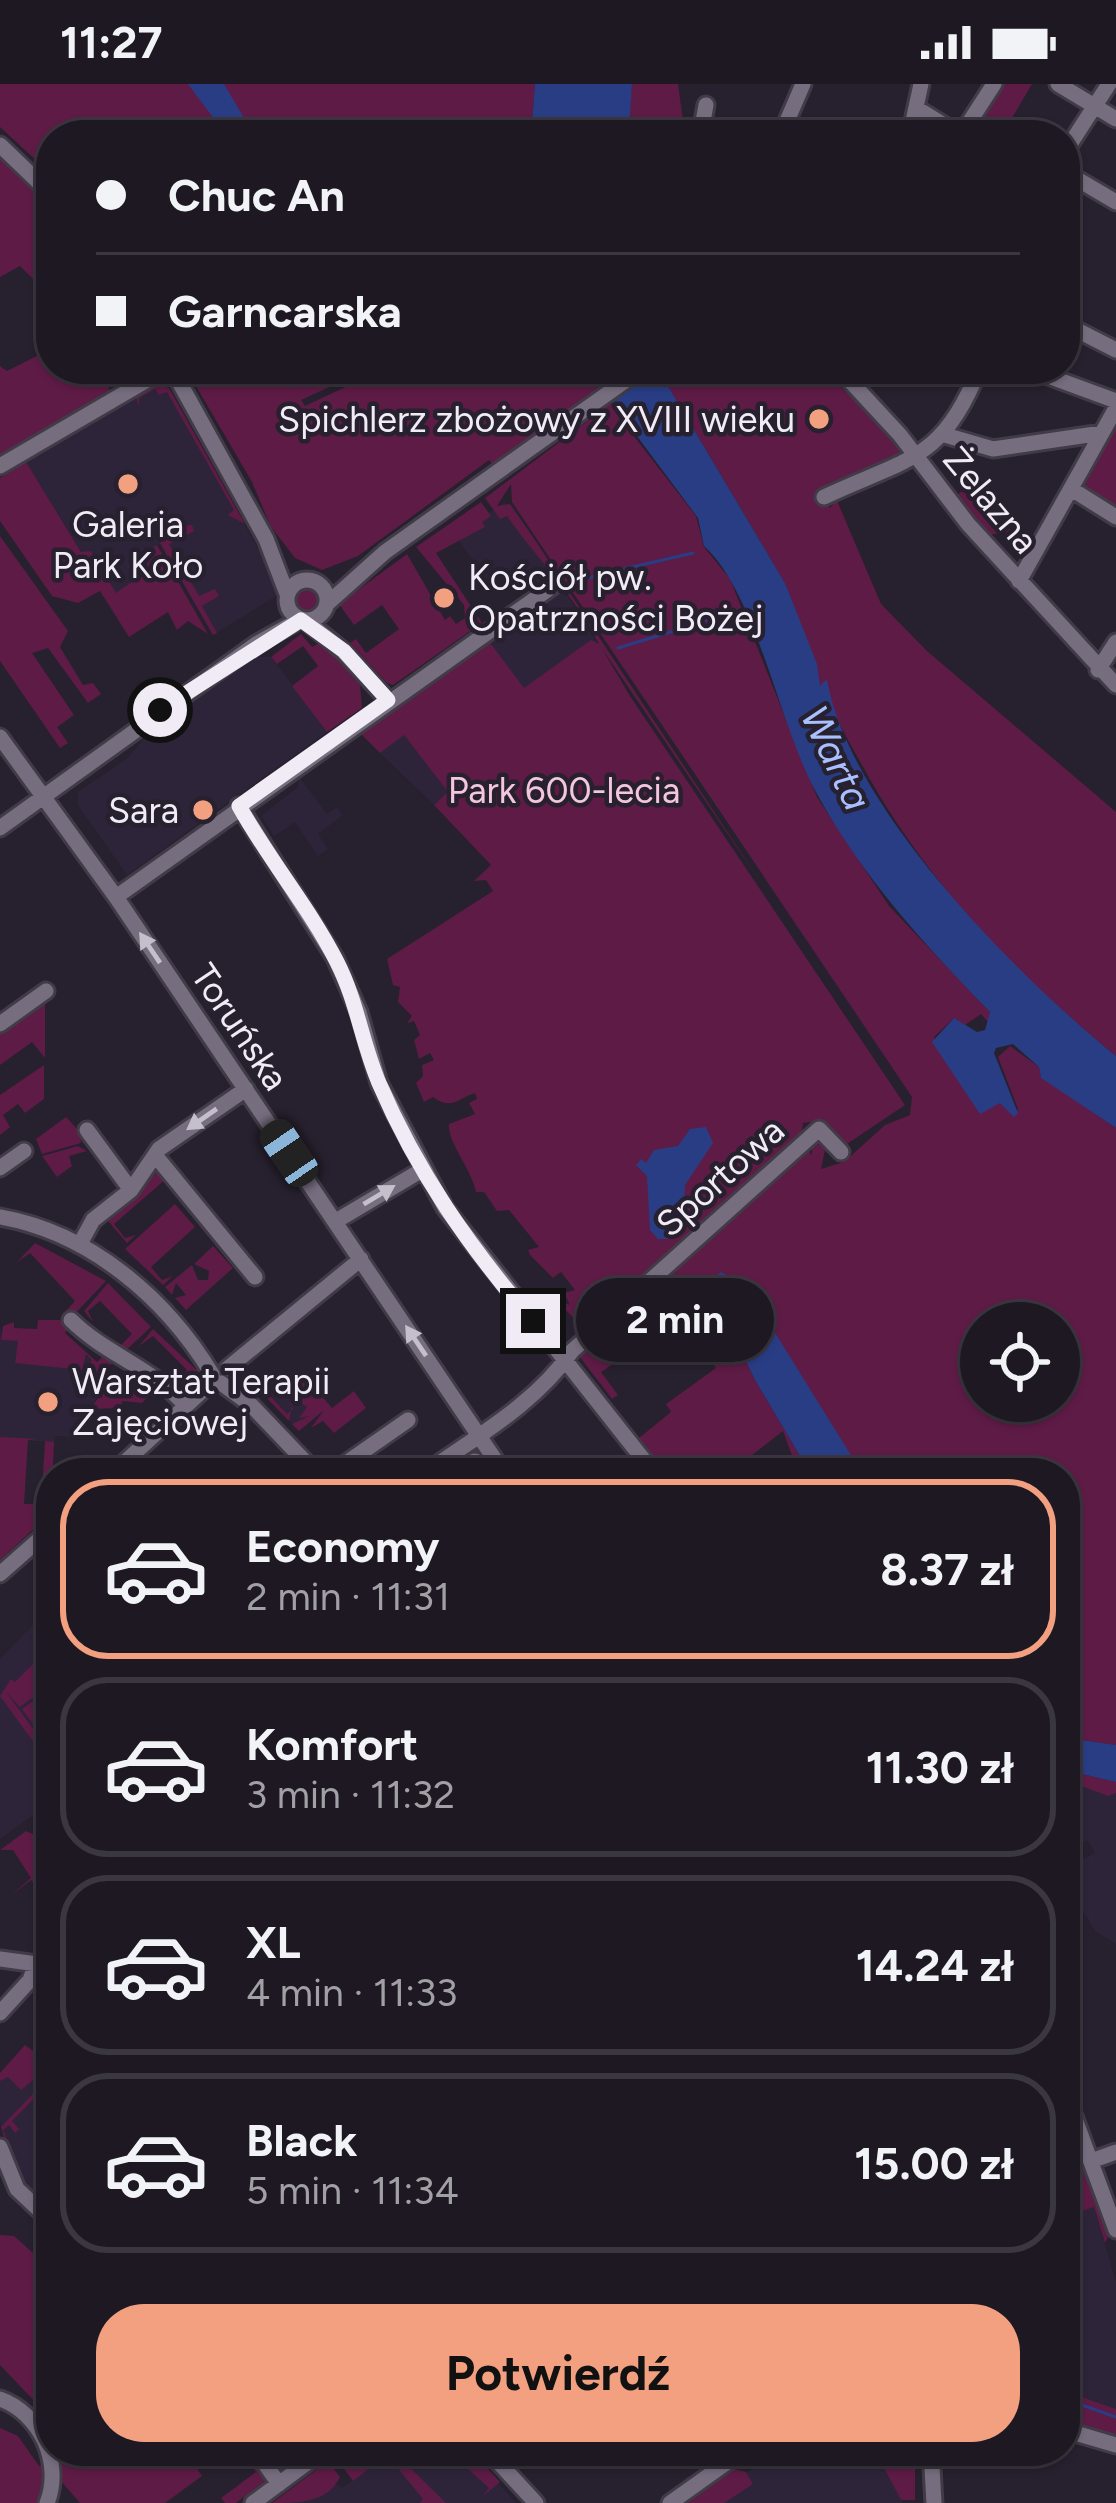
<!DOCTYPE html>
<html lang="pl">
<meta charset="utf-8">
<style>
body{margin:0;font-family:Figtree,sans-serif;background:#2a252f;color:#f1f3f6;height:100vh;display:flex;flex-direction:column;font-size:45px;white-space:nowrap}
*{box-sizing:border-box;margin:0}
p{font-size:39px;color:#a0a0a5}
.icon{flex:none;width:66px;height:66px;fill:none;stroke:currentColor;stroke-width:2;stroke-linecap:round;stroke-linejoin:round}
.map{position:relative;flex:1;overflow:hidden}
.details{position:absolute;left:36px;top:1374px;width:1044px;height:1008px;display:flex;flex-direction:column;background:#1d1822;border-radius:48px;box-shadow:0 3px 9px #0004,0 0 0 3px #3b3740}
.details>*{flex:none}
.hud{position:absolute;left:36px;top:36px;width:1044px;height:264px;border-radius:48px;box-shadow:0 3px 9px #0004,0 0 0 3px #3b3740;display:grid;align-content:center;height:264px;padding:0 60px;background:#1d1822}
.fabs{position:absolute;left:960px;top:1218px;display:grid;gap:24px}
.fabs a{display:grid;place-items:center;width:120px;height:120px;border-radius:50%;background:#1d1822;box-shadow:0 3px 9px #0004,0 0 0 3px #3b3740;font-size:60px}
.end{position:absolute;width:54px;height:54px;margin:-27px;border:15px solid #f0ebf5;background:#111;box-shadow:0 0 0 6px #111}
.from{border-radius:50%}
.bubble{position:absolute;height:84px;border-radius:42px;background:#1d1822;box-shadow:0 3px 9px #0004,0 0 0 3px #3b3740;font-size:39px;font-weight:700;line-height:84px;text-align:center}
.car{position:absolute;width:36px;height:72px;margin:-36px -18px;border-radius:15px;box-shadow:0 0 9px 3px #0007;background:linear-gradient(#222 24%,#8ab4d8 0 40%,#222 0 76%,#8ab4d8 0 86%,#222 0)}
.hud b{display:flex;align-items:center;gap:42px;height:114px;font-size:45px}
.hud b+b{border-top:3px solid #3b3740}
.hud i{width:30px;height:30px;background:#f1f3f6}
ul{padding:21px 0 0;list-style:none}
li{display:flex;align-items:center;gap:36px;height:180px;margin:0 24px 18px;padding:0 36px;border:6px solid #3b3740;border-radius:48px}
li div{flex:1}
li b{display:block;font-size:45px}
li em{font-style:normal;font-weight:700}
li.current{border-color:#f2a07f}
li>.icon{width:108px;height:108px;stroke-width:1.5}
.primary-button{display:flex;gap:24px;margin-top:auto;padding:24px 60px}
.primary-button a{flex:1;height:138px;border-radius:48px;background:#f2a07f;color:#111;font-size:48px;font-weight:700;line-height:138px;text-align:center}
.status{display:flex;justify-content:space-between;align-items:center;height:84px;padding:0 60px;background:#1d1822;direction:ltr}
.status svg{height:33px;fill:currentColor}
.map>svg:first-child{display:block}
.built{fill:#2e2439}
.green{fill:#5e1b46;fill-rule:evenodd}
.water{fill:#293d85}
.lines{fill:none;stroke-linecap:round;stroke-linejoin:round}
.stream{stroke:#293d85;stroke-width:3}
.minor-casing{stroke:#413b47;stroke-width:21}
.minor{stroke:#766d7f;stroke-width:15}
.oneway{fill:#c5bfcc}
.route{stroke:#f0ebf5;stroke-width:15}
.poi-dot{fill:#f2a07f;stroke:#27202e;stroke-width:4.5}
.labels{text-anchor:middle;dominant-baseline:central;stroke-width:9;stroke-linejoin:round;paint-order:stroke}
.poi-label{font-size:36px;fill:#f0ebf5;stroke:#27202e;text-anchor:end}
.street-label{font-size:36px;fill:#f0ebf5;stroke:#27202e}
.park-label{font-size:36px;fill:#f4c6de;stroke:#27202e}
.water-label{font-size:39px;font-style:italic;fill:#a9c0fe;stroke:#27202e}
</style>
<div class="status"><b>11:27</b><svg viewBox="0 0 49 12"><path d="M0 12V9h3v3zM5 12V6h3v6zM10 12V3h3v9zM15 12V0h3v12zM26 1h20v11H26zM47 4h2v5h-2z"/></svg></div>
<div class="map">
<svg width="1116" height="2419" viewBox="0 0 1116 2419">
<rect width="100%" height="100%" fill="#27202e"/>
<path class="built" d="M158 301 169 304 275 495 276 512 213 551 160 460 136 473V495L116 510 91 467 82 469 26 378Z
M505 418 552 490 527 507 513 487 491 502 450 444 483 421 489 429Z
M563 505 598 560 525 609 488 558Z
M255 573H271L327 648 127 791 78 721V708L129 673 148 650Z
M403 650 449 709 434 721 380 669Z
M299 693 327 730 337 723 343 731 318 750 328 765 318 772 295 738 274 752 261 732 298 703Z
M0 1237 1 1256 19 1257 15 1278 81 1286 85 1269 91 1274 88 1303 100 1309 71 1353 56 1352 54 1358 0 1355Z
M281 1289 300 1301 307 1295 330 1322 299 1347 261 1308Z
M51 1522V1718L0 1755V1575Z
M1065 1696 1108 1712 1116 1709V1860L1095 1847 1068 1802 1065 1784 1095 1769 1087 1756 1065 1767Z
M25 1961 51 1980V2130L28 2110 10 2081 0 2038V1989Z
M1094 2123 1116 2198V2325L1065 2307V2133Z
M392 2367H435L444 2376 454 2367H469L516 2419H282L338 2400 342 2404Z
M798 2367H875L903 2419H688L753 2400 746 2388Z"/>
<path class="green" d="M0 0H535L531 51H51V90L0 43Z
M632 0H678L685 51H628L666 41 628 45Z
M999 0H1032L1002 51 973 40Z
M0 72C58 112 51 149 51 211L42 193 34 196 20 182 0 193Z
M51 265V285H96L110 306 0 372V282L7 287Z
M186 285H369L301 316 305 322 384 285H587L598 305 492 380 489 376 358 472 322 486 295 474 271 443 252 398Z
M667 285H785L790 292 796 285H832C836 290 836 297 839 301 856 323 893 331 901 366L895 372 823 411 830 424 840 412 838 419 881 520 927 567 1116 728V972C1014 890 924 795 862 681 847 653 829 627 827 596L820 603 785 499 665 297Z
M158 301 169 304 245 440 228 431 234 426 167 308 159 311 155 305 139 314V322L136 313Z
M610 320 620 325 633 351 696 432 704 463 730 495 817 713 889 822 990 928 989 939 981 930 965 941 954 934 934 953 980 1029 1001 1018 1014 1032 1018 1025 998 973 1010 962 1039 983 1041 993 1116 1044V1661L1073 1655 1081 1630 1065 1628V1389H862L707 1198 755 1296 810 1389 798 1388 783 1347 729 1389H720L712 1377 697 1389H666L639 1354 671 1328 666 1320 716 1284 694 1252 676 1260 687 1248 675 1236 688 1227 672 1218 659 1199C711 1152 754 1110 806 1064L812 1071V1060L826 1061 821 1085 844 1078 885 1041 910 1031 912 1013 512 418 511 400 497 422 510 420 533 453 767 808 601 563 630 612 905 1021 844 1062 819 1037 803 1039 801 1054 592 1239 578 1228 584 1246 556 1215 570 1221 564 1209 575 1206 561 1188 553 1194 530 1171 528 1166 539 1163 509 1126 497 1127 484 1108H476C472 1086 447 1058 449 1040L475 1030 469 1019 477 1015 475 1009C458 1014 452 1027 433 1013L424 1018 416 999 423 992 422 981 434 976 430 969 419 975 414 956 420 951 414 937 407 939 412 932 398 918 400 903 393 901 387 875 493 807 486 796 474 797 491 781 434 721 448 708 404 651 380 669 359 648 488 556 524 604 591 556 599 560C571 507 543 482 507 432L500 435 485 414ZM981 1239H1059V1317H981Z
M1116 341V425L1084 403Z
M26 378 81 468 91 467 116 509 136 495 127 481 157 461 208 550 188 537 177 546 168 528 129 553 100 507 78 519 52 512 0 437V394Z
M970 400 990 424 996 420 1012 448 985 451 955 413Z
M481 418 491 432 482 438 485 443 436 469 482 539 393 601 387 599 350 559 356 555 366 569 399 545 382 521 354 541 339 520 407 470 445 536 450 532 456 540 465 534 464 521 416 463Z
M182 442 192 441 194 447 169 460 199 512 215 505 219 512 202 522 217 549 213 551 160 459Z
M0 452 68 547 60 563 83 601 93 599 101 610 88 619 48 564 32 569 74 631 57 643 68 659 60 664 0 577Z
M293 516a14 14 0 1 1 28 0a14 14 0 1 1-28 0Z
M301 550 312 563 321 558 360 601 362 624 327 648 292 602 318 582 303 562 277 580 271 573Z
M37 916 45 921V974L32 958 0 981V943Z
M44 981V1015L25 1029 18 1020 3 1031 10 1043 0 1051V1011Z
M66 1033 80 1048 81 1059 42 1070 36 1055Z
M78 1062 87 1067 69 1072 72 1082 57 1093 42 1072Z
M159 1086 166 1095 114 1140 125 1154 136 1151 127 1159 108 1137Z
M175 1120 195 1143 151 1183 162 1196 173 1192 163 1201 125 1165Z
M35 1159 106 1197 71 1234 56 1224 64 1229 75 1217 30 1169 16 1179Z
M213 1162 233 1184 186 1226 175 1214 186 1211 176 1199 172 1211 165 1203 192 1181 198 1196H208L209 1187 194 1180Z
M108 1199 151 1243 124 1268 112 1257 121 1261 132 1250 100 1217 88 1227 93 1238 84 1227Z
M653 1206 677 1230 672 1236 682 1247 674 1258 657 1235 625 1258 612 1241Z
M38 1236H60L69 1244 65 1249 97 1278 108 1267 117 1274 88 1304 91 1275 86 1270 82 1286 15 1279 18 1257 1 1256 3 1242 14 1238V1244L37 1245Z
M153 1245 202 1291 192 1301 175 1298 187 1286 153 1252 139 1262Z
M618 1252 617 1262 607 1271 613 1280 601 1288 618 1311 612 1315 579 1272 597 1254 605 1262Z
M281 1289 300 1301 307 1295 332 1324 354 1307 366 1324 334 1349 323 1337 311 1344 324 1326 299 1347 292 1340 310 1332 299 1334 307 1323 281 1304 270 1312 287 1330 293 1325 289 1317 292 1320 289 1337 261 1308Z
M112 1294 120 1301 159 1302 142 1319 122 1317 121 1324 90 1325Z
M0 1353 37 1355 28 1356 24 1420H41L45 1357 54 1358 51 1429 0 1476Z
M37 1576 51 1588V1600L20 1623 6 1608 51 1669V1682L0 1612 11 1595 15 1598Z
M51 1604V1665L22 1625Z
M1065 1686 1116 1698V1709L1108 1712 1065 1696Z
M26 1747 48 1757 49 1786 42 1779 35 1785 47 1789 36 1801 31 1796 10 1812 31 1794 13 1766H0Z
M25 1961 51 1980V1997L12 2037 19 2045 15 2049 9 2041 3 2046 12 2065 32 2047 9 2068 1 2043 46 1996 37 1993 21 2006 8 1993 0 1997V1989Z
M1085 2083 1109 2151 1105 2159 1094 2123 1065 2133V2089Z
M0 2151 14 2152 51 2185 35 2206 51 2221V2313L39 2322 0 2281Z
M1065 2307 1116 2325V2356L1065 2340Z
M0 2344 18 2352 39 2382 44 2380 47 2401 40 2419H0Z
M52 2367H192L189 2372 200 2367 190 2374 202 2392 165 2419H80L60 2396Z
M240 2367H247L266 2396 236 2419H225L221 2414 256 2388Z
M338 2367H393L446 2419H420L423 2415 387 2371 353 2397 336 2374Z
M875 2367H915V2416H901Z
M472 2368 500 2398 483 2412 489 2404 468 2385 465 2373Z
M328 2377 340 2393C328 2419 298 2419 272 2419Z
M734 2385 746 2388 753 2400 724 2419H688Z"/>
<path class="water" d="M188 0H224L254 51H226Z
M535 0H632L629 45H667L628 51H531Z
M587 285H667L665 297 785 499 817 580 820 602 827 595C848 722 1017 892 1116 972V1044L1041 994 1039 983 1013 960 996 964 994 969 1018 1029 1014 1033 1000 1019 980 1030 932 958 954 934 977 948 985 946 990 928C924 860 863 794 817 710 779 642 757 510 704 462L698 434Z
M706 1043 713 1059 685 1101 683 1144 669 1155H658L650 1146 647 1092 636 1081 641 1075 646 1079 654 1066 678 1062 690 1045Z
M721 1188 746 1202 862 1389H810L755 1296 707 1198Z
M1065 1628 1081 1629 1074 1655 1116 1661V1698L1065 1686Z"/>
<g class="lines">
<path class="stream" d="M606 489 693 469
M577 497 599 491
M695 539 745 525
M618 564 677 546 685 538
M1065 2315 1116 2333"/>
<defs>
<path id="minor" d="M1058 0 1116 35
M706 21 702 43 708 51
M916 24 960 51
M781 51 803 0
M910 51 921 0
M961 51 994 0
M0 61 51 110
M1065 68 1109 0
M1065 88 1116 118
M1065 240 1116 266
M172 285 266 455 287 510
M839 285 900 351 968 440 1116 601
M1029 285 1116 317
M945 351 993 365 1102 349
M0 382 166 285
M1073 406 1116 433
M824 413C907 374 943 377 979 285
M287 516a20 20 0 1 1 40 0a20 20 0 1 1-40 0Z
M1019 497 1116 324
M327 520 385 468 642 285
M305 536 343 567 388 616
M1098 586 1116 558
M0 653 116 813 504 1389
M239 722 335 874 359 928 379 999 445 1124 654 1389
M0 744 256 560 301 535
M116 813 553 502
M0 940 46 907
M87 1046 131 1106
M155 1071 255 1193
M0 1084 24 1067
M0 1133C90 1149 165 1213 212 1290
M336 1137 422 1086
M81 1158 93 1136 131 1106 159 1065 246 1005
M71 1236C106 1271 152 1283 186 1322
M228 1284 361 1175
M221 1299 251 1321 316 1389
M440 1388 475 1377 502 1387
M113 1389 214 1296
M332 1389 408 1336
M425 1389C477 1352 534 1321 572 1267L819 1045 841 1068
M0 1490 51 1445
M0 1875 51 1882
M0 1929 30 1896 36 1880
M1065 2008 1116 2146
M0 2063 17 2105 51 2137
M1091 2077 1116 2068
M0 2315C40 2329 63 2379 47 2419
M1065 2346 1116 2361
M256 2367 279 2400
M488 2367 536 2419
M931 2367 934 2419
M253 2419 323 2367
M670 2419 743 2367"/>
</defs>
<use href="#minor" class="minor-casing"/>
<use href="#minor" class="minor"/>
</g>
<defs><path id="oneway-solid" d="M-6-.8H1V-3.2L6.5 0L1 3.2V.8H-6Z" transform="scale(3)"/></defs>
<g class="oneway">
<use href="#oneway-solid" transform="translate(150 864) rotate(-124)"/>
<use href="#oneway-solid" transform="translate(202 1035) rotate(145)"/>
<use href="#oneway-solid" transform="translate(379 1111) rotate(-31)"/>
<use href="#oneway-solid" transform="translate(416 1257) rotate(-124)"/>
</g>
<g class="lines">
<path class="route" d="M160 626 301 536 344 567 388 616 239 722C269 776 309 823 337 878 357 917 362 959 379 999 417 1088 470 1164 533 1237"/>
</g>
<g class="poi-dot">
<circle cx="819" cy="335" r="12"/>
<circle cx="128" cy="400" r="12"/>
<circle cx="444" cy="514" r="12"/>
<circle cx="203" cy="726" r="12"/>
<circle cx="48" cy="1318" r="12"/>
</g>
<g class="labels">
<g class="poi-label">
<text x="795" y="335">Spichlerz zbożowy z XVIII wieku</text>
<text x="128" y="440" text-anchor="middle">Galeria<tspan x="128" dy="41">Park Koło</tspan></text>
<text x="468" y="493" text-anchor="start">Kościół pw.<tspan x="468" dy="41">Opatrzności Bożej</tspan></text>
<text x="179" y="726">Sara</text>
<text x="72" y="1297" text-anchor="start">Warsztat Terapii<tspan x="72" dy="41">Zajęciowej</tspan></text>
</g>
<g class="street-label">
<text transform="translate(991 416) rotate(50)">Żelazna</text>
<text transform="translate(240 943) rotate(56)">Toruńska</text>
<text transform="translate(720 1093) rotate(-42)">Sportowa</text>
</g>
<g class="park-label">
<text x="564" y="706">Park 600-lecia</text>
</g>
<g class="water-label">
<text transform="translate(836 674) rotate(64)">Warta</text>
</g>
</g>
</svg>
<div class="fabs">
<a><svg class="icon" aria-label="locate" viewBox="0 0 24 24"><circle cx="12" cy="12" r="6"/><path d="M12 2v4M12 18v4M2 12h4M18 12h4"/></svg></a>
</div>
<i class="end from" style="left:160px;top:626px"></i>
<i class="end" style="left:533px;top:1237px"></i>
<div class="bubble" style="left:576px;top:1194px;width:198px">2 min</div>
<i class="car" style="left:289px;top:1069px;rotate:326deg"></i>
<div class="hud">
<b><i class="from"></i>Chuc An</b>
<b><i></i>Garncarska</b>
</div>
<section class="details">
<ul>
<li class="current"><svg class="icon" aria-label="car" viewBox="0 0 24 24"><path d="M5 17H2v-5l4-1 3-4h7l3 4 3 1v5h-3M9 17h6M6 11h13"/><circle cx="7" cy="17" r="2"/><circle cx="17" cy="17" r="2"/></svg><div><b>Economy</b><p>2 min · 11:31</p></div><em>8.37 zł</em></li>
<li><svg class="icon" aria-label="car" viewBox="0 0 24 24"><path d="M5 17H2v-5l4-1 3-4h7l3 4 3 1v5h-3M9 17h6M6 11h13"/><circle cx="7" cy="17" r="2"/><circle cx="17" cy="17" r="2"/></svg><div><b>Komfort</b><p>3 min · 11:32</p></div><em>11.30 zł</em></li>
<li><svg class="icon" aria-label="car" viewBox="0 0 24 24"><path d="M5 17H2v-5l4-1 3-4h7l3 4 3 1v5h-3M9 17h6M6 11h13"/><circle cx="7" cy="17" r="2"/><circle cx="17" cy="17" r="2"/></svg><div><b>XL</b><p>4 min · 11:33</p></div><em>14.24 zł</em></li>
<li><svg class="icon" aria-label="car" viewBox="0 0 24 24"><path d="M5 17H2v-5l4-1 3-4h7l3 4 3 1v5h-3M9 17h6M6 11h13"/><circle cx="7" cy="17" r="2"/><circle cx="17" cy="17" r="2"/></svg><div><b>Black</b><p>5 min · 11:34</p></div><em>15.00 zł</em></li>
</ul>
<div class="primary-button"><a>Potwierdź</a></div>
</section>
</div>
